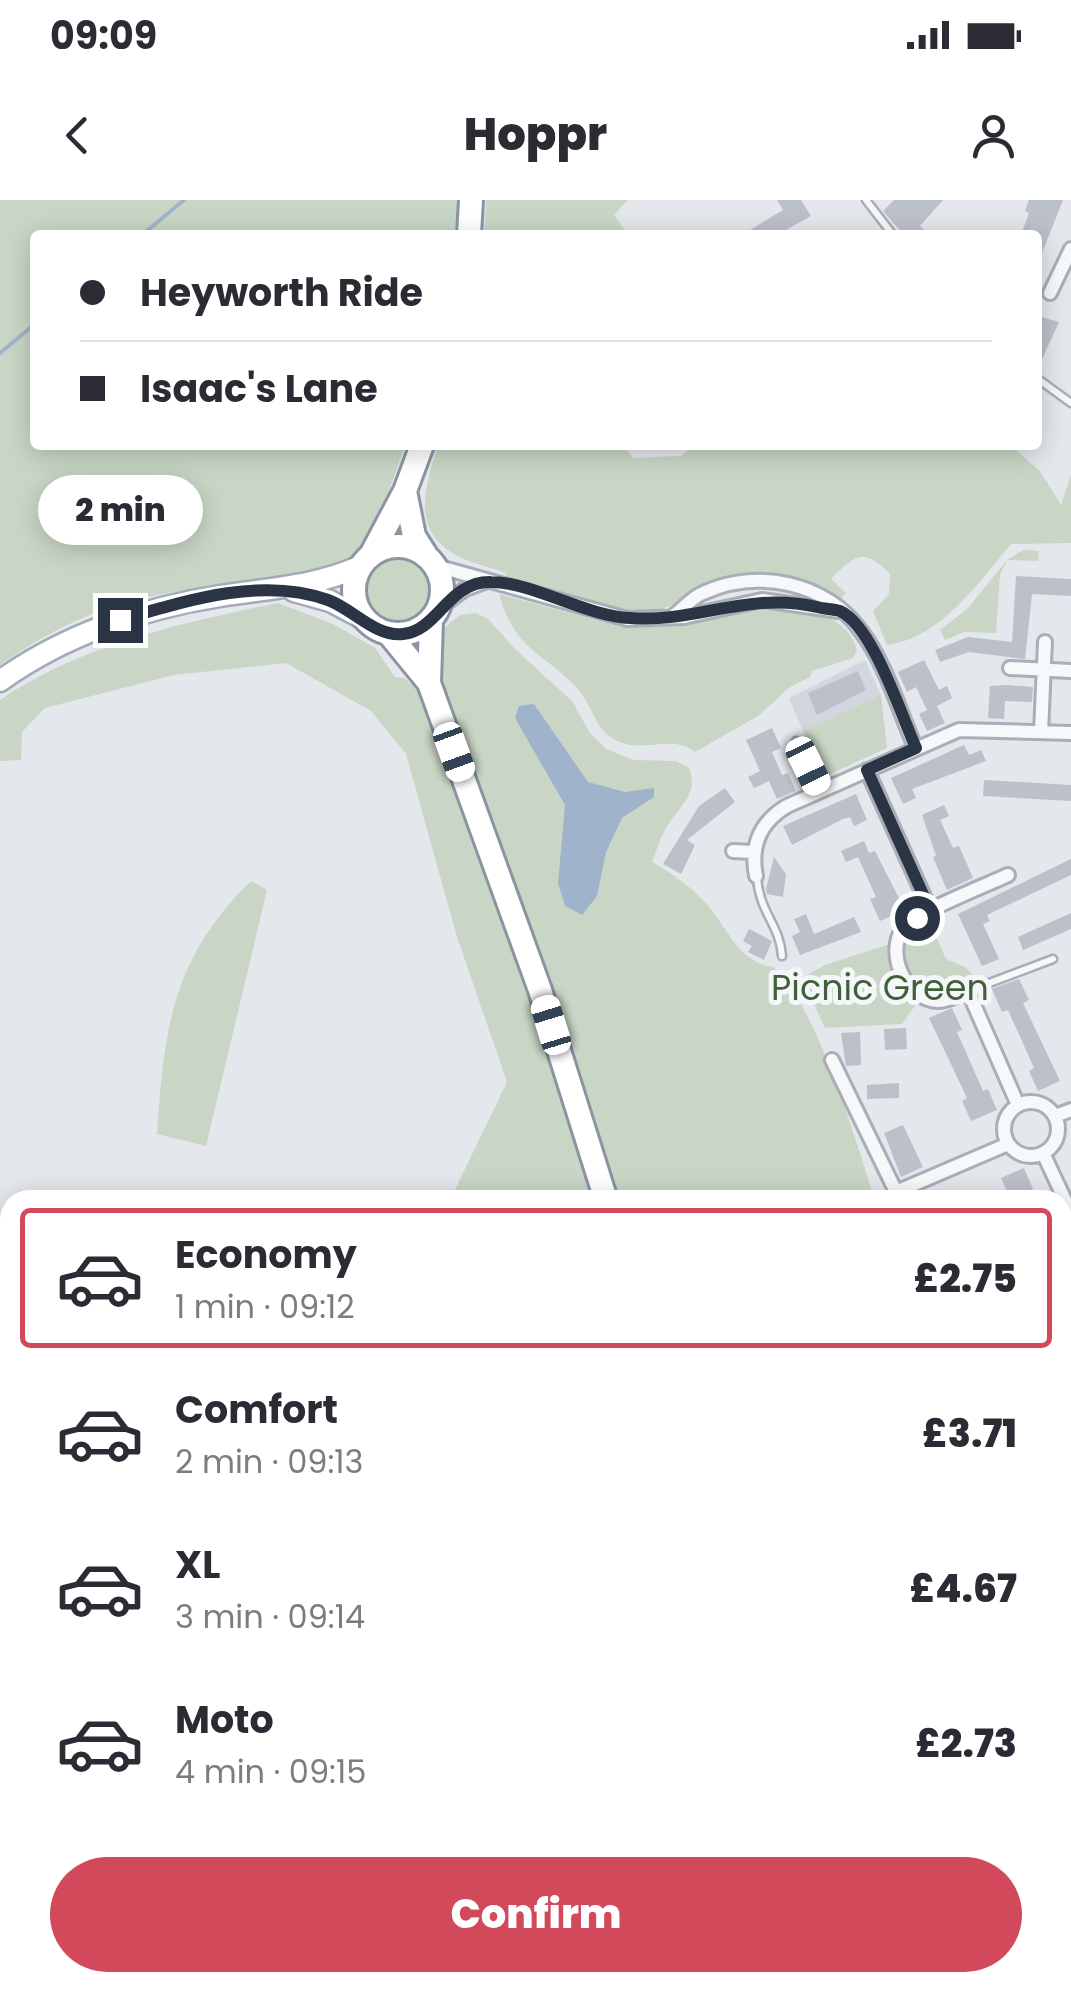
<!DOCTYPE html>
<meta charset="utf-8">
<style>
body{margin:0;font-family:Poppins,sans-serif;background:#f2f2f3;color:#2b2b33;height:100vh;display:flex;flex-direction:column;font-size:38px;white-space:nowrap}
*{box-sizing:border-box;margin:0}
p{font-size:32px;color:#7c7c81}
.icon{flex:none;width:55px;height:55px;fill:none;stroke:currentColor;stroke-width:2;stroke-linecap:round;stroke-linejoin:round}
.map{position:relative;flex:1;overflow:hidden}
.side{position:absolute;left:0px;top:990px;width:1072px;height:802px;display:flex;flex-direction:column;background:#fff;border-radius:30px 30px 0 0;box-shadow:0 5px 25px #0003}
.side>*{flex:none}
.hud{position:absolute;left:30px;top:30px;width:1012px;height:220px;border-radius:10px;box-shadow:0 5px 25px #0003;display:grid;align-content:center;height:220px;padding:0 50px;background:#fff}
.end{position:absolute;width:45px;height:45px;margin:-22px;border:12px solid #2b3445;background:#fff;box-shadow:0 0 0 5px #fff}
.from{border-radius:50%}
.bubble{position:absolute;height:70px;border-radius:35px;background:#fff;box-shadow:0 5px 25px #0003;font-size:32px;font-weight:800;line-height:70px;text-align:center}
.car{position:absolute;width:30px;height:60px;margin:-30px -15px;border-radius:12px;box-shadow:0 0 8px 2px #0007;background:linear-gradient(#fff 24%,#345 0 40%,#fff 0 76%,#345 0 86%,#fff 0)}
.hud b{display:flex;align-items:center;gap:35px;height:95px;font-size:38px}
.hud b+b{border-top:2px solid #e1e1e2}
.hud i{width:25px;height:25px;background:#2b2b33}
ul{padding:18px 0 0;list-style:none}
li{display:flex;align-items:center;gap:30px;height:140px;margin:0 20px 15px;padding:0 30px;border:5px solid transparent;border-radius:10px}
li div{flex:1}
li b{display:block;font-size:38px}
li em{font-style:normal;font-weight:800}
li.on{border-color:#d1495b}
li>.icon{width:90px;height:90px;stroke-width:1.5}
.primary-button{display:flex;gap:20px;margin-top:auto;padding:20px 50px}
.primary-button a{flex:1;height:115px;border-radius:60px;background:#d1495b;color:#fff;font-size:40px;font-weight:800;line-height:115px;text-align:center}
.status{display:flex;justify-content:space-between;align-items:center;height:70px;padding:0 50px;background:#fff;direction:ltr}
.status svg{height:28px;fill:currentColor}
header{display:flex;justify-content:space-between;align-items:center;height:130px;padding:0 50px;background:#fff;font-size:45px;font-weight:800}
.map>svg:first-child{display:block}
.built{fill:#d2d6de}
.green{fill:#c9d6c5}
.water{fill:#9fb4cc}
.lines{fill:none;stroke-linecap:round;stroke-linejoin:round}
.stream{stroke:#9fb4cc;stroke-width:4}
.building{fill:#bbc0ca}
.lane-casing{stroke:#a9aeb7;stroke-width:11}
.street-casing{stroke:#a9aeb7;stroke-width:18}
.primary-casing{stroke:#a3abb8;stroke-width:25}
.highway-casing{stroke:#8b94a3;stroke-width:28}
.lane{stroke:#f7f8fa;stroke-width:6}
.street{stroke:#f7f8fa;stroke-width:12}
.primary{stroke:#fff;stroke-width:20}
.highway{stroke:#fff;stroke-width:22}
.route{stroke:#2b3445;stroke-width:12}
.labels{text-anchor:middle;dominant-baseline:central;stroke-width:10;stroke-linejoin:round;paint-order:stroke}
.park-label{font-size:35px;fill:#3f6138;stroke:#f4f6f9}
</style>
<div class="status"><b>09:09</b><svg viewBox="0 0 49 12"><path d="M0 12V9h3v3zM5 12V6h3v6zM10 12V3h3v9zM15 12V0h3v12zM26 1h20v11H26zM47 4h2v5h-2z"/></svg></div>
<header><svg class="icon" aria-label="back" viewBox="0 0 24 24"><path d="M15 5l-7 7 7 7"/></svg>Hoppr<svg class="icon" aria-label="person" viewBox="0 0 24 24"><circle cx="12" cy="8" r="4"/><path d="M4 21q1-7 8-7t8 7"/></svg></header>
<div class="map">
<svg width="1071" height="1792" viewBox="0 0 1071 1792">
<rect width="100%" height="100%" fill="#e4e7ec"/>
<path class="built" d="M865 460 881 495 803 531 789 498Z"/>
<path class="green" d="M0 0H458L455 35H35V245H405C390 286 376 347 334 369 304 384 260 381 228 385 137 394 75 412 0 465Z
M486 0H628L614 15 628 35H484Z
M438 245H624L633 258 681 256 695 245H1010L1040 271 1061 305 1071 275V343L1011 344C978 383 941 438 887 445L873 411 889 394 890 374C863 347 855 355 831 379L846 393 838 401C800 368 739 367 694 391 677 400 668 411 647 412 600 414 550 391 506 378V373C492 367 475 365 460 357 410 333 424 289 438 245Z
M1023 350 1039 351 1038 361 1007 360 1000 375 996 433 964 432 945 440 940 430 968 408 1007 360Z
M363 391a35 35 0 1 1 70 0a35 35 0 1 1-70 0Z
M499 394 621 427C644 428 667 427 690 423 700 422 710 416 720 414 762 404 841 397 857 450L853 458 812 471 810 477 790 487 758 516 695 552C671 534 646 553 620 542 594 532 594 507 577 488 540 449 516 452 499 394Z
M278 403 333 424 375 448 395 477 404 478 411 484 441 476 444 428 460 415 476 413 488 419 516 450 572 501 590 533 606 549 634 560 676 561 689 568C699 594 681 604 668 625 661 636 657 649 652 662 670 672 687 684 702 699 726 723 736 762 773 767 819 810 855 939 875 1000H450L507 882 457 737 406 554 371 511 286 463 174 475 45 508 22 532 21 560 0 561V500C80 445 185 422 278 403Z
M881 495 887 548 824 577 803 531Z
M251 681 267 690 206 946 157 934C164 829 172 758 251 681Z
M933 730 946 759 967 768 975 778 917 803 902 824 825 828 802 778 825 765Z
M1071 1099V1221L1063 1224V1103Z
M10 1355V1782H363L364 1792H0V1357Z
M657 1782H1038L1048 1792H655Z"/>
<path class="water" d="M534 504 588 582 625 592 654 588V597L622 618 606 652 597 696 582 715 565 706 558 683 565 605 515 518 519 506Z"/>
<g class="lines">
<path class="stream" d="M142 35 184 0
M0 153 35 124
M1062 1142H1071
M1047 1792 1071 1785"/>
</g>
<path class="building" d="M777 0H801L811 16 777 35H742L783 10Z
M894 0H943L920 26 930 35H906L897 27 883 11Z
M1029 0H1063L1038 63V35H1021L1029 13 1025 11Z
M1038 116 1059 122 1038 168Z
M1016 376 1071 379V396L1032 394 1025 459 969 452 940 462 935 450 968 437 1012 442Z
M924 460 939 490 947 486 952 498 937 506 945 523 927 531 919 514 927 510 916 487 907 492 898 472Z
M858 471 866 490 817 515 808 493Z
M1006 485 1033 487 1032 502 1005 501 1004 519 988 518 990 486Z
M772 528 781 548 772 552 782 575 788 573 796 591 777 599 769 581 754 588 748 577 760 571 746 540Z
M964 545 969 555 981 550 986 561 912 589 916 598 903 604 891 578Z
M984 580 1071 585V601L983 596Z
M725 588 735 602 687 640 695 645 681 674 663 664 699 606Z
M856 594 867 620 854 626 850 617 843 619 792 645 783 626Z
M944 605 949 616 940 620 953 648 959 646 973 678 947 690 933 657 936 656 922 615Z
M864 641 869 653 875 651 905 710 880 721 870 699 876 697 858 657 846 662 841 651Z
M774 657 786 674 783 697 767 694 766 689Z
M1071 659V675L987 715 990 721 983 724 999 759 982 766 958 714Z
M1071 713V729L1023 750 1018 737Z
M806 714 814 734 854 717 861 732 800 755 792 736 800 732 794 719Z
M749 729 772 741 764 760 748 752 752 746 743 741Z
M1019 779 1029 800 1023 803 1060 881 1038 891 1029 871 1034 868 1008 810 1002 812 992 789Z
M952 808 962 830 957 832 983 891 988 889 997 910 971 921 962 901 967 898 929 818Z
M906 828 907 849 885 850 884 829Z
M860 832 861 865 846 866 841 833Z
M899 883V898L867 899V885Z
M903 925 923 967 901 977 884 933Z
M1024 968 1033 989 1011 1000 1001 978Z"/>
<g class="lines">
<defs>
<path id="lane" d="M866 0 893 35
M1038 179 1071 203
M796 541 820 591
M757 678C760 714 780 725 782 756
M984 785 1053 759"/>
<path id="street" d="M1050 93 1071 49
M436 366 627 419 684 417 762 400 839 411
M439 408 465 389 487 381
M673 416C683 409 691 398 703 393 757 368 826 382 861 431 886 464 899 511 916 549
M1010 468 1071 471
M1041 532 1045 442
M867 570 931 712
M733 651 753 652
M1008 675C989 684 912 714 903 728 885 754 906 800 938 801 948 801 959 795 968 791L1018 905
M756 676C750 646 760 622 787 606L959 530 1071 533
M968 791 982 785
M832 860 900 1000
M1004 929a27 27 0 1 1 54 0a27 27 0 1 1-54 0Z
M1055 916 1071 910
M1043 953 1071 1013
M896 992 1008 944
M1062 1086 1071 1082
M1062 1310 1071 1306
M1062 1323 1071 1369
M1065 1395V1479
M1062 1527H1071
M1062 1649 1071 1652
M1062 1716 1071 1669
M1062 1768H1071"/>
<path id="primary" d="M294 391 330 401 366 420
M0 481C64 435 143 408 220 396 270 388 314 387 361 366"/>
<path id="highway" d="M469 35 471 0
M405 291 414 336 426 355
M354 390a44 44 0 1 1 88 0a44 44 0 1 1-88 0Z
M371 355 405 291 422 245
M431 420 429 483 540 790 606 1000
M389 434 429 483
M836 1782 839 1792"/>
</defs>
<use href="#lane" class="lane-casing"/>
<use href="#street" class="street-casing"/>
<use href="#primary" class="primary-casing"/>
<use href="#highway" class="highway-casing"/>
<use href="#lane" class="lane"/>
<use href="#street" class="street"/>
<use href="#primary" class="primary"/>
<use href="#highway" class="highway"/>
</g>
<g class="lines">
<path class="route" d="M120 420C185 401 262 376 328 400 353 409 375 437 403 434 438 431 448 381 491 382 533 382 585 416 630 418 698 423 747 391 817 407 824 409 833 409 840 411 873 426 901 515 916 548L867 570 931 712 917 718"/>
</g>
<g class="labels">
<g class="park-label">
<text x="880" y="787">Picnic Green</text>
</g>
</g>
</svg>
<i class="end from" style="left:917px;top:718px"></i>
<i class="end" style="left:120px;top:420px"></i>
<div class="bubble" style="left:38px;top:275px;width:165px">2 min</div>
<i class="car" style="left:454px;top:552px;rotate:160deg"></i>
<i class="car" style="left:808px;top:566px;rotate:154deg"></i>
<i class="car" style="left:551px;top:825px;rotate:343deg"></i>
<div class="hud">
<b><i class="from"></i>Heyworth Ride</b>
<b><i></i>Isaac's Lane</b>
</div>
<section class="side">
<ul>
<li class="on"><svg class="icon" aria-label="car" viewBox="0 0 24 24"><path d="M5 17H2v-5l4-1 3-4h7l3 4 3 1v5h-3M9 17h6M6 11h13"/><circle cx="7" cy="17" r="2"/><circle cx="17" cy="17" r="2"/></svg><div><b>Economy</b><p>1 min · 09:12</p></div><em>£2.75</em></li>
<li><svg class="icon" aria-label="car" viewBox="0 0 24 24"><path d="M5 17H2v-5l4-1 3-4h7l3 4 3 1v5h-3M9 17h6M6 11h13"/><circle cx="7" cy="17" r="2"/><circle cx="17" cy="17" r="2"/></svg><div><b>Comfort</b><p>2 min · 09:13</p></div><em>£3.71</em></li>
<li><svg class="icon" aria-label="car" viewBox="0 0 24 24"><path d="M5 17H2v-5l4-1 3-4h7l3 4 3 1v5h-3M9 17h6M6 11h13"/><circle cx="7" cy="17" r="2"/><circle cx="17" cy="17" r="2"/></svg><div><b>XL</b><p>3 min · 09:14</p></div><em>£4.67</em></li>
<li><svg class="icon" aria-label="car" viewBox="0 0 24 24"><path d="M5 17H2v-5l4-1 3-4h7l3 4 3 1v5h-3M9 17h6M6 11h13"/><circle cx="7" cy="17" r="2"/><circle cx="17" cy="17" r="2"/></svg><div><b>Moto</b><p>4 min · 09:15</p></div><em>£2.73</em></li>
</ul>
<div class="primary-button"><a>Confirm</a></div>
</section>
</div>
